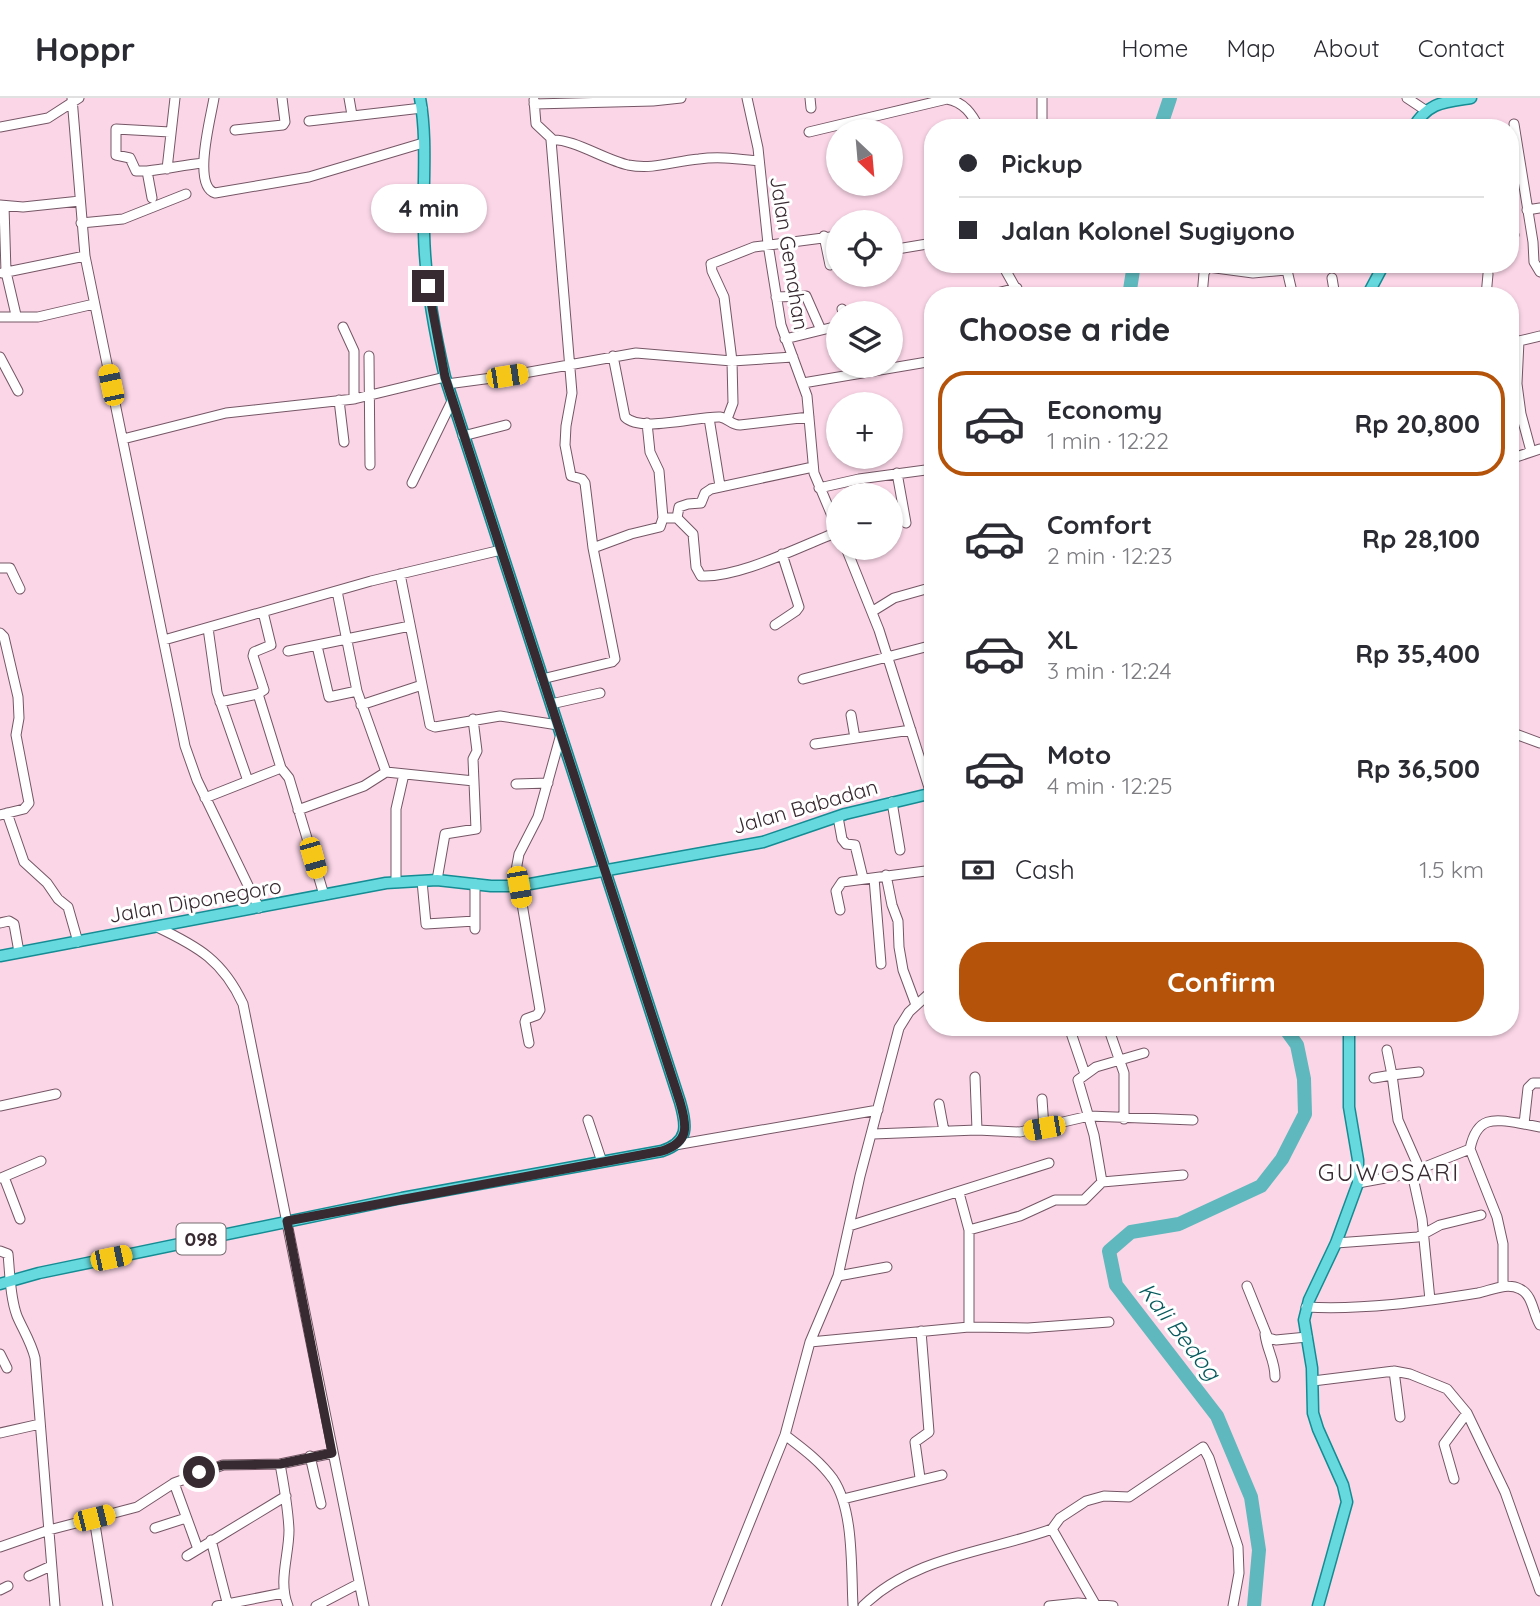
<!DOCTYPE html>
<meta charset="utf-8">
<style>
body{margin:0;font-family:Quicksand,sans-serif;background:#f2f2f3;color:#2b2b33;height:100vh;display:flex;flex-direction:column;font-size:26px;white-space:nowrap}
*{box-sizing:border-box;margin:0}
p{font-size:23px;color:#7c7c81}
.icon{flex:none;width:38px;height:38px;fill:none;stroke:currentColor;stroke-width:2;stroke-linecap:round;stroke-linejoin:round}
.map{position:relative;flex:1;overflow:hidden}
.details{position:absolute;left:924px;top:189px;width:595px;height:749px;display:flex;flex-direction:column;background:#fff;border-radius:28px;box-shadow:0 2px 5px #0004}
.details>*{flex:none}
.hud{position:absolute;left:924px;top:21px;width:595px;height:154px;border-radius:28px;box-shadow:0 2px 5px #0004;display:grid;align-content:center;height:154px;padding:0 35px;background:#fff}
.needle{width:46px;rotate:154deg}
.buttons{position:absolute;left:826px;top:21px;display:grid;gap:14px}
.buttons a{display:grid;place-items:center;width:77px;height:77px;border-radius:50%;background:#fff;box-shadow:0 2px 5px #0004;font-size:35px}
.end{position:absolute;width:32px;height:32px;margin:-16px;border:9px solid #382a31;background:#fff;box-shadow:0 0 0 4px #fff}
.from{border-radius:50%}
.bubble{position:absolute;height:49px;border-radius:24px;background:#fff;box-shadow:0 2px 5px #0004;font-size:23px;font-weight:700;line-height:49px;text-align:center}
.car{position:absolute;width:21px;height:42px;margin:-21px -10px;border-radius:9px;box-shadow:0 0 5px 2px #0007;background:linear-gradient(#f5c518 24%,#345 0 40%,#f5c518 0 76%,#345 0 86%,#f5c518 0)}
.hud b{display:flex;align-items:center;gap:24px;height:66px;font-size:26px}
.hud b+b{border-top:2px solid #e1e1e2}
.hud i{width:18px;height:18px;background:#2b2b33}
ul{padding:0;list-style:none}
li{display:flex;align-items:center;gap:21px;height:105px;margin:0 14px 10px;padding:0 21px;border:4px solid transparent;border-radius:28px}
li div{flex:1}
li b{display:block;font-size:26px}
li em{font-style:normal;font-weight:700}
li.selected{border-color:#b45309}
li>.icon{width:63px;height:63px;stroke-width:1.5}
h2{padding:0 35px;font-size:32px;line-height:84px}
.pay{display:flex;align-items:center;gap:18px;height:77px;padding:0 35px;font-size:26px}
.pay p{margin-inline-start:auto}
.action{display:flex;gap:14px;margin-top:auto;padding:14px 35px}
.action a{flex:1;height:80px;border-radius:28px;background:#b45309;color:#fff;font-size:28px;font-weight:700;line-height:80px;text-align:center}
header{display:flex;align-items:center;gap:42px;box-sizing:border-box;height:98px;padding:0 35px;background:#fff;border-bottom:2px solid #e1e1e2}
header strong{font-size:33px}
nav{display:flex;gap:38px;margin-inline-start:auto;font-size:24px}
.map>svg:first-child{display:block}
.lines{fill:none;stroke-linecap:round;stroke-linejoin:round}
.river{stroke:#5fb8bd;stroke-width:14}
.minor-casing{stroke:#755665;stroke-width:11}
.major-casing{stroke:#148c93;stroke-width:13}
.minor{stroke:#fff;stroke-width:9}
.major{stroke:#66d9de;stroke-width:10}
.route{stroke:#382a31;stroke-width:9}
.labels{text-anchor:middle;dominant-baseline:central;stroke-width:6;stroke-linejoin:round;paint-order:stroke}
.shield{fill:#fff;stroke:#746a6f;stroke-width:2}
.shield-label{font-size:19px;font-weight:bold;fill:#382a31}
.street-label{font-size:21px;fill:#382a31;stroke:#fff}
.water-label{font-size:23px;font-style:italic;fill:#08595d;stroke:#fff}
.quarter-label{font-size:24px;letter-spacing:2px;fill:#382a31;stroke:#fff}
</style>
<header>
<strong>Hoppr</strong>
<nav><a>Home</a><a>Map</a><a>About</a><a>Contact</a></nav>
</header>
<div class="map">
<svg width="1540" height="1508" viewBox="0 0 1540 1508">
<rect width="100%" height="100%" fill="#fbd6e7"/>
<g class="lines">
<path class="river" d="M1160 30 1170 0
M1129 198 1134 166
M1254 1508 1259 1452 1251 1399 1217 1318 1116 1187 1109 1153 1131 1134 1179 1126 1261 1088 1282 1061 1305 1016 1304 981 1297 947 1284 929"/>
<defs>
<path id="minor" d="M72 0 85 158 185 648 197 682 259 810
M214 0C211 19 192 88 215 95L309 79 423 45
M349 0 352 17
M747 0 758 50 768 146 781 227 807 298 814 375 838 432
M810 0 811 10
M1407 0 1425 12
M534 2 536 26 552 41
M534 6 653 3 681 0
M309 23 422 10
M1514 26 1533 144 1534 164 1540 174
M0 29 48 20 79 0
M1040 30 1042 28V0
M235 32 283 27 285 24 282 0
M809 34 947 1C964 4 972 16 979 30
M167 71 175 0
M147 73H136L130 60 116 57V31L170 34
M152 100 147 73C166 71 184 67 203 65
M0 107 23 109 80 103
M4 108 6 174 16 217
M1527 112 1540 110
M81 125 123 121 186 96
M1510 137H1514
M824 138 830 167
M891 152 933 145
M1002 166 1020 198
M1286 168 1293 198
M2 175 85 158
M1332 180 1335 198
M984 198 1017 190
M1202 198 1204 175 1208 169 1253 175 1286 172
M1486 198 1488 176
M776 199 806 198 821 232
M933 210V214
M842 211 843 215
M0 219H38L94 206
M343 229 354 253V301
M785 241 838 228
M1510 242 1519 243 1540 238
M369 258 370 367
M613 258 625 319C641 335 697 318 720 319 728 320 731 327 740 327L809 319
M0 259 18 293
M803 285 933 263
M447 286 507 278 636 255 732 263 793 259
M1517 286 1521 316 1531 353
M1510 288 1517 285 1519 243
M339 302 344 344
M709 320 720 388
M727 321 733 305 732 263 724 199 712 173 711 166 754 149 838 138
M647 325 650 354 659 373 663 420H677L693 436 696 469 701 478C740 480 800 448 838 434
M463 338 506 327
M123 341 226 315 354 301 445 279
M1510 361 1540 351
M897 375 906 425
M412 385 452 303
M819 390 859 381 933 371
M677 420 679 409 688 406 701 405 705 395 711 391 813 369
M593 450 631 436 660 429 663 420
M846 450 879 532 932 699
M0 470H10L20 491
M400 476 430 627 435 629 500 618 558 627
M337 493 357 593 386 674
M873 513 894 500 933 489
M775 527 796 513 799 509 782 456
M208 530 217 594 248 683
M0 535 4 539 18 599 19 620 16 637 29 705 24 711 0 717
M164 542 371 483 501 452
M317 548 329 599 357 593
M288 553 410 528
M542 581 612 564 615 561 593 450 585 385 582 381 571 378 565 347 566 328 572 295 551 42C572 40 605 62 628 67 654 72 674 63 699 61 719 58 739 61 759 63
M803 581 933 547
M258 596 281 670 289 680 324 797
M220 604 258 596 264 592 253 558 254 554 271 547 263 514
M551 606 600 595
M361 607 422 587
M851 617 855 640
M1510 634 1540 645
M815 646 911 632
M516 686 548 685
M205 700 281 670
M892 704 900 752
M298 712 364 688 386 674 474 683
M7 715 24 764 47 785 58 801 68 809 78 844
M838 719 842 741 846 746 855 747 863 780
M886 777 892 807 898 823 899 849 903 872 916 907
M874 780 881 866
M437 782 445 736 476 731 473 661 477 653 473 621
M422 783 426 826 475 823
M396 784V711L404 676
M519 788 540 912 537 917 526 921 525 924 529 945
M513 789 519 756 538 719 561 636
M840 812 836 793 842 784 933 772
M0 825 9 823 14 826 19 854
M157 829C199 849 223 863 243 906L364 1508
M475 831V786
M1069 929 1085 976
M1108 929 1124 975V1021
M1419 974 1392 977 1398 1022 1420 1072
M975 979 977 1032
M1374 980 1392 977 1387 952
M1540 985H1533L1528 990 1524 1026 1540 1029
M1042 1001 1044 1030
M939 1006 944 1033
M0 1008 56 996
M588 1022 602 1064
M873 1036 977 1032 1020 1034 1089 1018 1193 1022
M675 1047 878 1012
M1470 1051 1497 1119 1503 1146V1188
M1412 1075 1422 1121 1430 1202
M4 1079 20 1121
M1 1080 41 1063
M1102 1084 1094 1037 1078 982 1096 969 1144 955
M1358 1085 1407 1076 1470 1051C1477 1017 1494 1021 1524 1026
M959 1095 969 1132 1020 1118 1055 1102H1084L1102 1084 1183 1077
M849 1128 1049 1065
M1336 1145 1418 1139 1440 1127 1481 1117
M0 1153 8 1156C10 1176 10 1199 17 1218 23 1232 31 1244 35 1260L55 1508
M838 1178 887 1169
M1247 1188 1268 1240 1276 1242 1307 1239
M1306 1209C1363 1212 1422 1204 1478 1195 1492 1192 1507 1184 1520 1191 1533 1197 1533 1216 1540 1227
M969 1229V1132
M1265 1236C1267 1253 1275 1262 1275 1279
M810 1244 969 1229 1028 1230 1109 1224
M0 1256 7 1270
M1394 1273 1400 1319
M1313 1283 1394 1273 1410 1276 1447 1291 1467 1315 1505 1394 1540 1493
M0 1335 40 1326
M785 1337C802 1350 820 1363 833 1381 854 1412 851 1470 853 1508
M310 1358 321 1406
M280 1366C284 1388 288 1409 289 1432 289 1458 278 1483 288 1508
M920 1380 915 1344 929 1334 921 1233
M1454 1381 1444 1346 1467 1315
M174 1385 198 1451
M843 1401 942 1377
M94 1420 108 1508
M155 1430 186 1420
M1052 1431 1060 1420 1086 1403 1104 1398 1129 1399 1203 1349 1209 1360 1238 1449 1239 1475 1233 1508
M211 1442 228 1508
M0 1449 49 1432 137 1409 174 1385 223 1367 280 1366 333 1355
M187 1458 286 1398
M29 1478 51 1468
M0 1492 8 1488
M217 1508 283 1495
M316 1508 358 1486
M716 1508 785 1337 810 1244 838 1178 860 1078 899 930 909 914 933 892
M863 1508C914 1458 988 1454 1052 1431L1095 1506
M1049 1508 1078 1505 1113 1508"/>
<path id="major" d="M1413 30C1428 4 1444 4 1471 0
M1367 198 1384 166
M0 858 386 785 437 782 491 788H519L763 744 845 716 933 695
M0 1186 39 1175 402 1100 662 1053C689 1044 687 1028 680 1004L445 279C434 232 425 184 424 135 422 91 428 44 420 0
M1318 1508 1347 1404 1343 1387 1318 1331 1313 1315 1312 1270 1304 1222 1309 1202 1336 1145 1358 1085V1062L1349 1009V929"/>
</defs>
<use href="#minor" class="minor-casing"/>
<use href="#major" class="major-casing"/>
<use href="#minor" class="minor"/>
<use href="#major" class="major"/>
</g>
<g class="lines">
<path class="route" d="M199 1374 223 1367 280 1366 332 1355 287 1123 662 1053C690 1044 687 1028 680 1004L445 279 428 188"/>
</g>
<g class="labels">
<rect class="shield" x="176.5" y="1125.5" width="49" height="31" rx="5"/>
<g class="shield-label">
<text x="201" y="1141">098</text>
</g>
<g class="street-label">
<text transform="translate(790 155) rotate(81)">Jalan Gemahan</text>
<text transform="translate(805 708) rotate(-16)">Jalan Babadan</text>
<text transform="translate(195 802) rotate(-10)">Jalan Diponegoro</text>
</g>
<g class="water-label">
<text transform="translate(1180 1233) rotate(52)">Kali Bedog</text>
</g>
<g class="quarter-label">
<text x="1389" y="1074">GUWOSARI</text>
</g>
</g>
</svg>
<div class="buttons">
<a><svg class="needle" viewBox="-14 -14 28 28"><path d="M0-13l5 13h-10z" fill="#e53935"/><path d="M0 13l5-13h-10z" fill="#7c7c81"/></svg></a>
<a><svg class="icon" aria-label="locate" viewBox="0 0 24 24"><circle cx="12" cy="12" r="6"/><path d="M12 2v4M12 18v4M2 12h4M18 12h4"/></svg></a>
<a><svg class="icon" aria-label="layers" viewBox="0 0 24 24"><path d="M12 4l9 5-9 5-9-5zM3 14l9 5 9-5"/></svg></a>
<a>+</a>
<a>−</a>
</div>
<i class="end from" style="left:199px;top:1374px"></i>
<i class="end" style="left:428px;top:188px"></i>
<div class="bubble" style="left:371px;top:86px;width:116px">4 min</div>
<i class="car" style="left:507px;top:278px;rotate:81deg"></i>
<i class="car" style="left:111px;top:287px;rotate:348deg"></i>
<i class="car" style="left:313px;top:760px;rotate:164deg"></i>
<i class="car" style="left:519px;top:789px;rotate:170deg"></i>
<i class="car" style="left:1044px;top:1030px;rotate:260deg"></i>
<i class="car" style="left:111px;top:1160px;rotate:78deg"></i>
<i class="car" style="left:94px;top:1420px;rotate:76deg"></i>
<div class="hud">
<b><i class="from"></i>Pickup</b>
<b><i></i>Jalan Kolonel Sugiyono</b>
</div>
<section class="details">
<h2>Choose a ride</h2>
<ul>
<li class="selected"><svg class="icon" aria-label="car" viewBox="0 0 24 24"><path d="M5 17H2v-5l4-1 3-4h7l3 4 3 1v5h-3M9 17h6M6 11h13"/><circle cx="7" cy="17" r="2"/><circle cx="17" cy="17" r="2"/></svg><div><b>Economy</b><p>1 min · 12:22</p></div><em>Rp 20,800</em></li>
<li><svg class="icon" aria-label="car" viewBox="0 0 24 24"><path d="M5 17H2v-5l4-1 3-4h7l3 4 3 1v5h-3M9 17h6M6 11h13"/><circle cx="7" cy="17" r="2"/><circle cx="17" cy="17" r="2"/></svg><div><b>Comfort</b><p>2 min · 12:23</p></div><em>Rp 28,100</em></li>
<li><svg class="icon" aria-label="car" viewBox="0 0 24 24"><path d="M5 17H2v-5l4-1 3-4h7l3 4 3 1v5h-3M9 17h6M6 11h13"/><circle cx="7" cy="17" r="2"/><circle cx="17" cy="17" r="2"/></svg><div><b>XL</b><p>3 min · 12:24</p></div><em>Rp 35,400</em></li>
<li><svg class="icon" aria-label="car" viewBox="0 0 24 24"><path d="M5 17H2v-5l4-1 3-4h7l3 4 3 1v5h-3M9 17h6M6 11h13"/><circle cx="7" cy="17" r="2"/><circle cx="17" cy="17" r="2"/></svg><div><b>Moto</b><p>4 min · 12:25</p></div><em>Rp 36,500</em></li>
</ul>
<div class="pay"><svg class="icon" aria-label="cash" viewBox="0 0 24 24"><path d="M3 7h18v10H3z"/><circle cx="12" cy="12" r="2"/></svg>Cash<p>1.5 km</p></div>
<div class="action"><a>Confirm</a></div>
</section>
</div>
